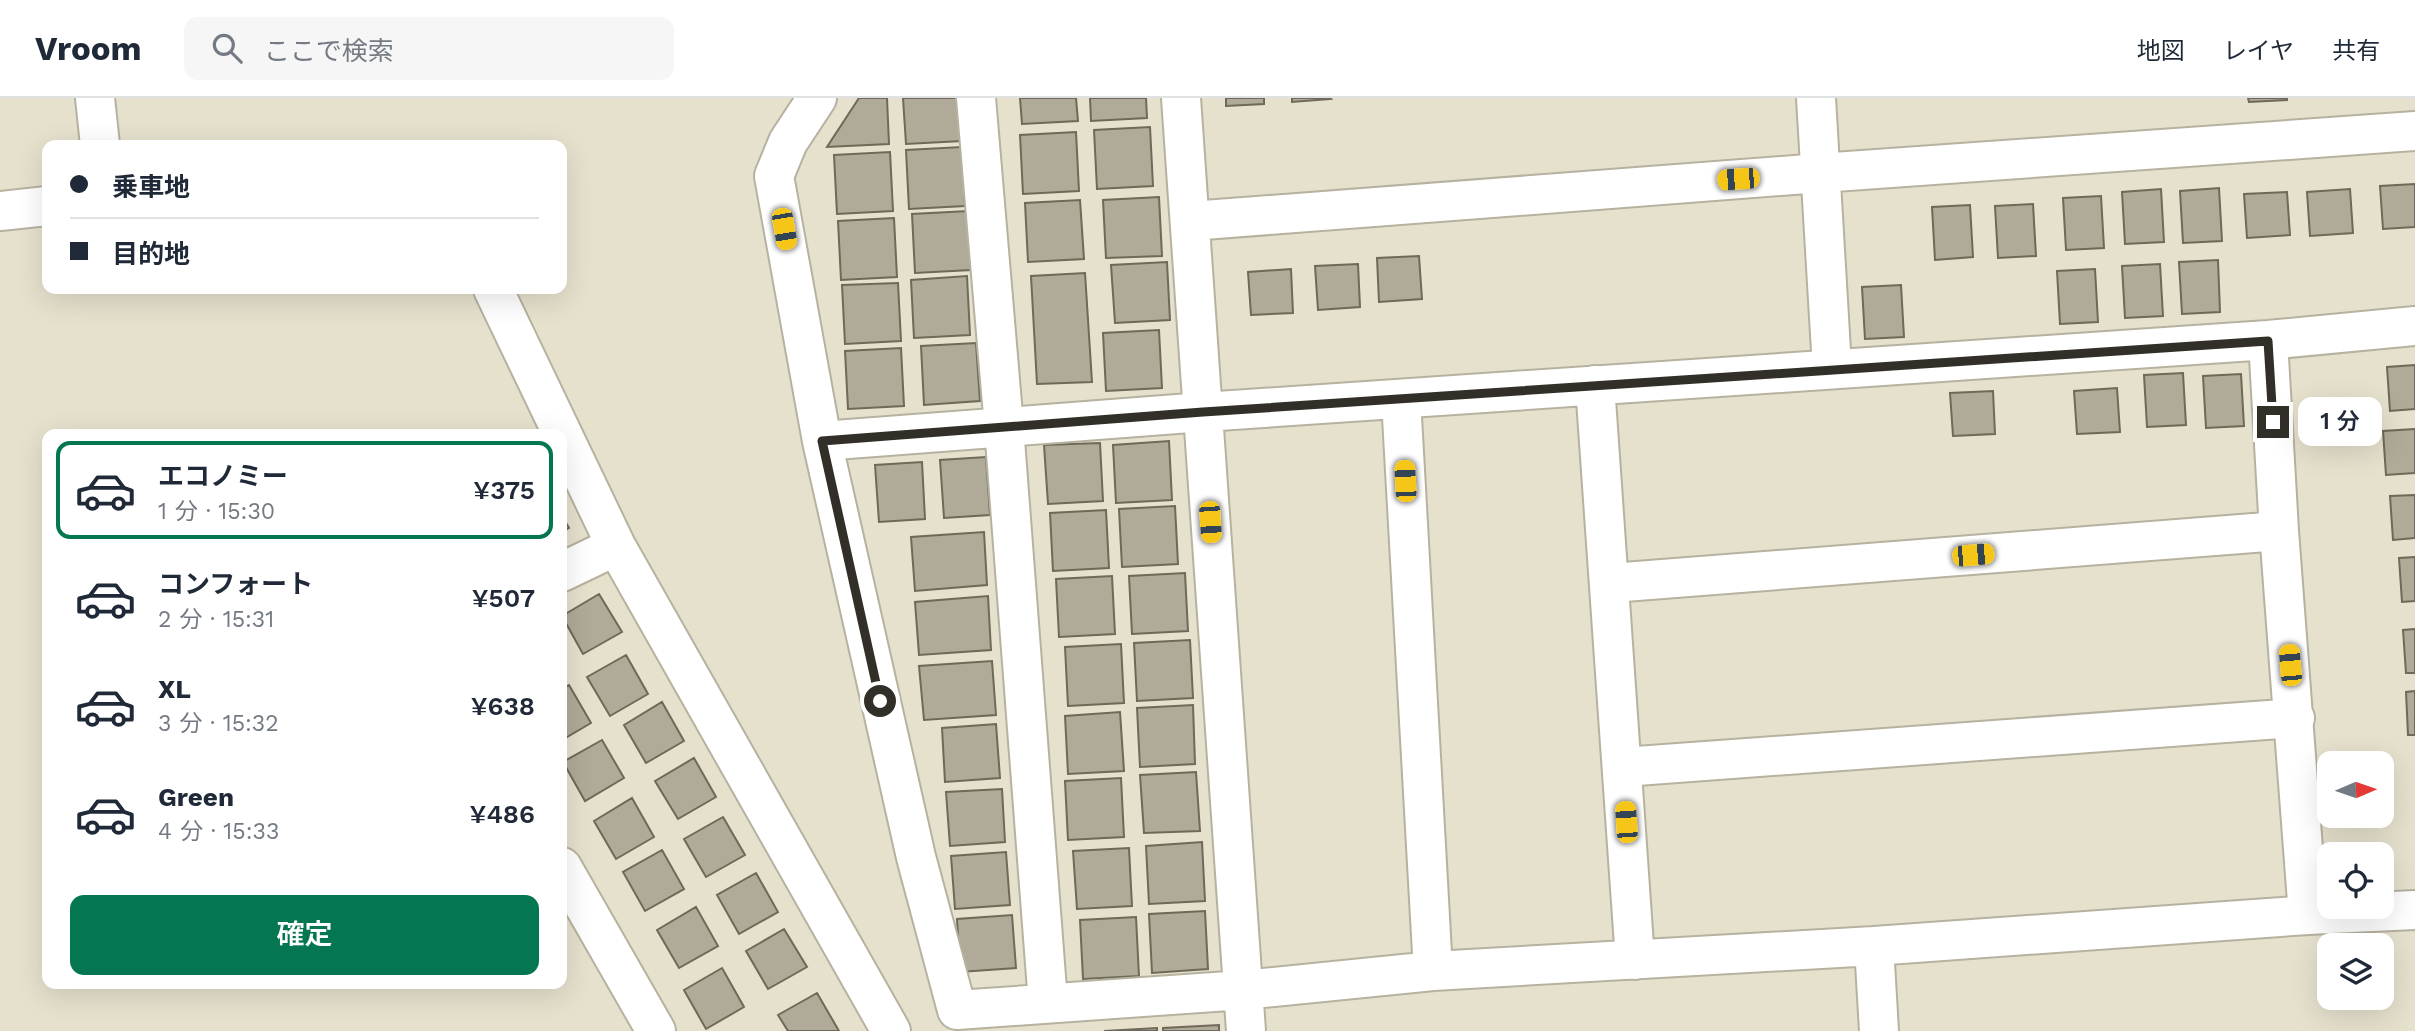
<!DOCTYPE html>
<html lang="ja">
<meta charset="utf-8">
<style>
body{margin:0;font-family:"Work Sans","Noto Sans JP",sans-serif;background:#f6f6f7;color:#1f2937;height:100vh;display:flex;flex-direction:column;font-size:26px;white-space:nowrap}
*{box-sizing:border-box;margin:0}
p{font-size:23px;color:#747a83}
.icon{flex:none;width:38px;height:38px;fill:none;stroke:currentColor;stroke-width:2;stroke-linecap:round;stroke-linejoin:round}
.map{position:relative;flex:1;overflow:hidden}
.panel{position:absolute;left:42px;top:331px;width:525px;height:560px;display:flex;flex-direction:column;background:#fff;border-radius:14px;box-shadow:0 7px 28px #0002}
.panel>*{flex:none}
.hud{position:absolute;left:42px;top:42px;width:525px;height:154px;border-radius:14px;box-shadow:0 7px 28px #0002;display:grid;align-content:center;height:154px;padding:0 28px;background:#fff}
.needle{width:46px;rotate:88deg}
.tools{position:absolute;left:2317px;top:653px;display:grid;gap:14px}
.tools a{display:grid;place-items:center;width:77px;height:77px;border-radius:14px;background:#fff;box-shadow:0 7px 28px #0002;font-size:35px}
.end{position:absolute;width:32px;height:32px;margin:-16px;border:9px solid #312f28;background:#fff;box-shadow:0 0 0 4px #fff}
.from{border-radius:50%}
.bubble{position:absolute;height:49px;border-radius:14px;background:#fff;box-shadow:0 7px 28px #0002;font-size:23px;font-weight:600;line-height:49px;text-align:center}
.car{position:absolute;width:21px;height:42px;margin:-21px -10px;border-radius:9px;box-shadow:0 0 5px 2px #0007;background:linear-gradient(#f5c518 24%,#345 0 40%,#f5c518 0 76%,#345 0 86%,#f5c518 0)}
.hud b{display:flex;align-items:center;gap:24px;height:66px;font-size:26px}
.hud b+b{border-top:2px solid #e0e1e3}
.hud i{width:18px;height:18px;background:#1f2937}
ul{padding:12px 0 0;list-style:none}
li{display:flex;align-items:center;gap:21px;height:98px;margin:0 14px 10px;padding:0 14px;border:4px solid transparent;border-radius:14px}
li div{flex:1}
li b{display:block;font-size:26px}
li em{font-style:normal;font-weight:600}
li.selected{border-color:#047752}
li>.icon{width:63px;height:63px;stroke-width:1.5}
.button{display:flex;gap:14px;margin-top:auto;padding:14px 28px}
.button a{flex:1;height:80px;border-radius:14px;background:#047752;color:#fff;font-size:28px;font-weight:600;line-height:80px;text-align:center}
header{display:flex;align-items:center;gap:42px;box-sizing:border-box;height:98px;padding:0 35px;background:#fff;border-bottom:2px solid #e0e1e3}
header strong{font-size:33px}
nav{display:flex;gap:38px;margin-inline-start:auto;font-size:24px}
.search{width:490px;height:63px;background:#f6f6f7;display:flex;align-items:center;gap:18px;box-sizing:border-box;padding:0 24px;border-radius:14px;color:#747a83;font-size:26px}
.map>svg:first-child{display:block}
.building{fill:#b0ab98;stroke:#6e6958;stroke-width:2}
.lines{fill:none;stroke-linecap:round;stroke-linejoin:round}
.minor-casing{stroke:#b7b29f;stroke-width:42}
.minor{stroke:#fff;stroke-width:38}
.route{stroke:#312f28;stroke-width:9}
</style>
<header>
<strong>Vroom</strong>
<div class="search"><svg class="icon" aria-label="search" viewBox="0 0 24 24"><circle cx="10" cy="10" r="6"/><path d="M15 15l6 6"/></svg>ここで検索</div>
<nav><a>地図</a><a>レイヤ</a><a>共有</a></nav>
</header>
<div class="map">
<svg width="2415" height="933" viewBox="0 0 2415 933">
<rect width="100%" height="100%" fill="#e6e1cd"/>
<path class="building" d="M859 0H887L889 46 827 49Z
M903 0H960L962 43 906 46Z
M1020 0H1076L1078 23 1022 26Z
M1090 0H1146L1147 20 1091 23Z
M1226 0H1264V6L1226 8Z
M1292 0H1330L1331 1 1292 4Z
M2248 0H2287V2L2249 4Z
M1150 29 1153 88 1097 91 1094 32Z
M1076 34 1079 93 1023 96 1020 37Z
M962 49 965 108 909 111 906 52Z
M890 54 893 113 837 116 834 57Z
M2415 86V129L2383 131 2380 88Z
M2219 90 2222 143 2183 145 2180 93Z
M2161 91 2164 144 2125 146 2122 94Z
M2350 91 2353 135 2310 138 2307 94Z
M2287 94 2290 137 2247 140 2244 96Z
M2101 98 2104 150 2066 152 2063 100Z
M1159 99 1162 158 1106 160 1103 102Z
M1080 102 1084 161 1028 164 1025 105Z
M2033 106 2036 158 1998 160 1995 108Z
M1970 107 1973 159 1935 162 1932 109Z
M968 113 971 172 915 175 912 116Z
M894 120 897 179 841 182 838 123Z
M1419 158 1422 201 1379 204 1377 160Z
M2218 162 2220 214 2182 216 2179 164Z
M1167 164 1170 222 1115 225 1111 167Z
M1358 166 1360 209 1318 212 1315 168Z
M2160 166 2163 218 2125 220 2122 168Z
M1291 171 1293 215 1251 217 1248 174Z
M2095 171 2098 224 2060 226 2057 173Z
M1085 175 1092 284 1037 286 1031 178Z
M967 178 970 237 914 240 911 182Z
M898 185 901 243 845 246 842 187Z
M1901 187 1904 239 1865 241 1862 189Z
M1159 232 1162 290 1106 293 1103 235Z
M976 245 980 303 924 307 921 248Z
M901 250 904 308 848 311 845 253Z
M2415 267V311L2390 313 2387 269Z
M2183 275 2186 327 2147 329 2144 277Z
M2241 276 2244 328 2206 330 2203 278Z
M2117 290 2120 334 2077 336 2074 293Z
M1993 293 1995 336 1953 338 1950 295Z
M2415 331V375L2386 377 2383 333Z
M1169 343 1172 402 1116 405 1113 347Z
M1100 345 1103 403 1048 406 1044 347Z
M986 359 990 417 944 420 940 362Z
M922 364 925 421 879 424 875 367Z
M2415 397V440L2393 442 2390 398Z
M1175 408 1178 466 1122 469 1119 411Z
M1106 412 1109 470 1053 473 1050 415Z
M562 418 569 430 562 434Z
M984 434 987 487 915 493 911 439Z
M2415 459V503L2402 504 2399 460Z
M1185 475 1188 533 1132 536 1129 478Z
M1112 478 1115 536 1059 539 1056 481Z
M599 496 622 534 583 556 562 518Z
M988 498 991 552 919 557 915 504Z
M2415 531V575H2406L2403 532Z
M1190 542 1193 600 1137 603 1134 545Z
M1121 546 1124 605 1068 608 1065 549Z
M626 557 648 596 610 618 587 579Z
M992 563 996 617 924 622 919 568Z
M569 587 591 625 562 642V591Z
M2415 593V637H2408L2406 594Z
M662 604 684 643 646 665 624 627Z
M1193 607 1195 666 1140 669 1137 610Z
M1120 614 1124 673 1068 676 1065 618Z
M996 626 1000 680 945 684 942 630Z
M602 642 624 680 585 703 563 664Z
M694 660 716 699 678 721 655 683Z
M1196 674 1200 733 1144 735 1140 677Z
M1121 680 1124 739 1068 742 1065 683Z
M1002 691 1005 744 950 748 946 694Z
M632 700 654 739 616 761 594 723Z
M723 719 745 757 706 779 684 741Z
M1202 744 1205 803 1149 806 1146 748Z
M1129 750 1132 808 1077 811 1073 753Z
M662 752 684 791 645 813 623 774Z
M1006 754 1010 807 955 811 951 758Z
M756 775 778 814 739 836 717 797Z
M696 809 718 848 679 870 657 832Z
M1205 813 1208 871 1152 875 1149 816Z
M1012 817 1016 870 960 874 957 821Z
M1136 819 1139 878 1083 881 1080 822Z
M784 831 807 869 768 891 746 853Z
M722 870 744 909 706 931 684 892Z
M817 895 839 933H788L778 917Z
M1219 927V933H1163V930Z
M1157 930V933H1104Z"/>
<g class="lines">
<defs>
<path id="minor" d="M95 0 100 47
M817 0 788 44 774 78 822 343 916 759 957 912 1243 892 1433 873 1874 848 2308 817 2415 812
M976 0 1004 329 1048 905
M1181 0 1246 933
M1816 0 1832 270
M0 113 47 108
M1191 123 1820 75 2415 33
M493 191 616 448 891 933
M2268 242 2279 433 2308 817
M1595 287 1635 862
M1401 301 1433 873
M822 343 1203 314 2268 242 2415 228
M562 474 616 448
M1611 485 2279 433
M1623 669 2295 620
M562 769 656 933
M1874 848 1879 933"/>
</defs>
<use href="#minor" class="minor-casing"/>
<use href="#minor" class="minor"/>
</g>
<g class="lines">
<path class="route" d="M880 603 822 343 1203 314 2268 243 2273 324"/>
</g>
</svg>
<div class="tools">
<a><svg class="needle" viewBox="-14 -14 28 28"><path d="M0-13l5 13h-10z" fill="#e53935"/><path d="M0 13l5-13h-10z" fill="#747a83"/></svg></a>
<a><svg class="icon" aria-label="locate" viewBox="0 0 24 24"><circle cx="12" cy="12" r="6"/><path d="M12 2v4M12 18v4M2 12h4M18 12h4"/></svg></a>
<a><svg class="icon" aria-label="layers" viewBox="0 0 24 24"><path d="M12 4l9 5-9 5-9-5zM3 14l9 5 9-5"/></svg></a>
</div>
<i class="end from" style="left:880px;top:603px"></i>
<i class="end" style="left:2273px;top:324px"></i>
<div class="bubble" style="left:2298px;top:299px;width:84px">1 分</div>
<i class="car" style="left:1738px;top:81px;rotate:266deg"></i>
<i class="car" style="left:784px;top:131px;rotate:170deg"></i>
<i class="car" style="left:1405px;top:383px;rotate:357deg"></i>
<i class="car" style="left:1210px;top:424px;rotate:176deg"></i>
<i class="car" style="left:1973px;top:457px;rotate:85deg"></i>
<i class="car" style="left:2290px;top:567px;rotate:355deg"></i>
<i class="car" style="left:1626px;top:724px;rotate:356deg"></i>
<div class="hud">
<b><i class="from"></i>乗車地</b>
<b><i></i>目的地</b>
</div>
<section class="panel">
<ul>
<li class="selected"><svg class="icon" aria-label="car" viewBox="0 0 24 24"><path d="M5 17H2v-5l4-1 3-4h7l3 4 3 1v5h-3M9 17h6M6 11h13"/><circle cx="7" cy="17" r="2"/><circle cx="17" cy="17" r="2"/></svg><div><b>エコノミー</b><p>1 分 · 15:30</p></div><em>¥375</em></li>
<li><svg class="icon" aria-label="car" viewBox="0 0 24 24"><path d="M5 17H2v-5l4-1 3-4h7l3 4 3 1v5h-3M9 17h6M6 11h13"/><circle cx="7" cy="17" r="2"/><circle cx="17" cy="17" r="2"/></svg><div><b>コンフォート</b><p>2 分 · 15:31</p></div><em>¥507</em></li>
<li><svg class="icon" aria-label="car" viewBox="0 0 24 24"><path d="M5 17H2v-5l4-1 3-4h7l3 4 3 1v5h-3M9 17h6M6 11h13"/><circle cx="7" cy="17" r="2"/><circle cx="17" cy="17" r="2"/></svg><div><b>XL</b><p>3 分 · 15:32</p></div><em>¥638</em></li>
<li><svg class="icon" aria-label="car" viewBox="0 0 24 24"><path d="M5 17H2v-5l4-1 3-4h7l3 4 3 1v5h-3M9 17h6M6 11h13"/><circle cx="7" cy="17" r="2"/><circle cx="17" cy="17" r="2"/></svg><div><b>Green</b><p>4 分 · 15:33</p></div><em>¥486</em></li>
</ul>
<div class="button"><a>確定</a></div>
</section>
</div>
